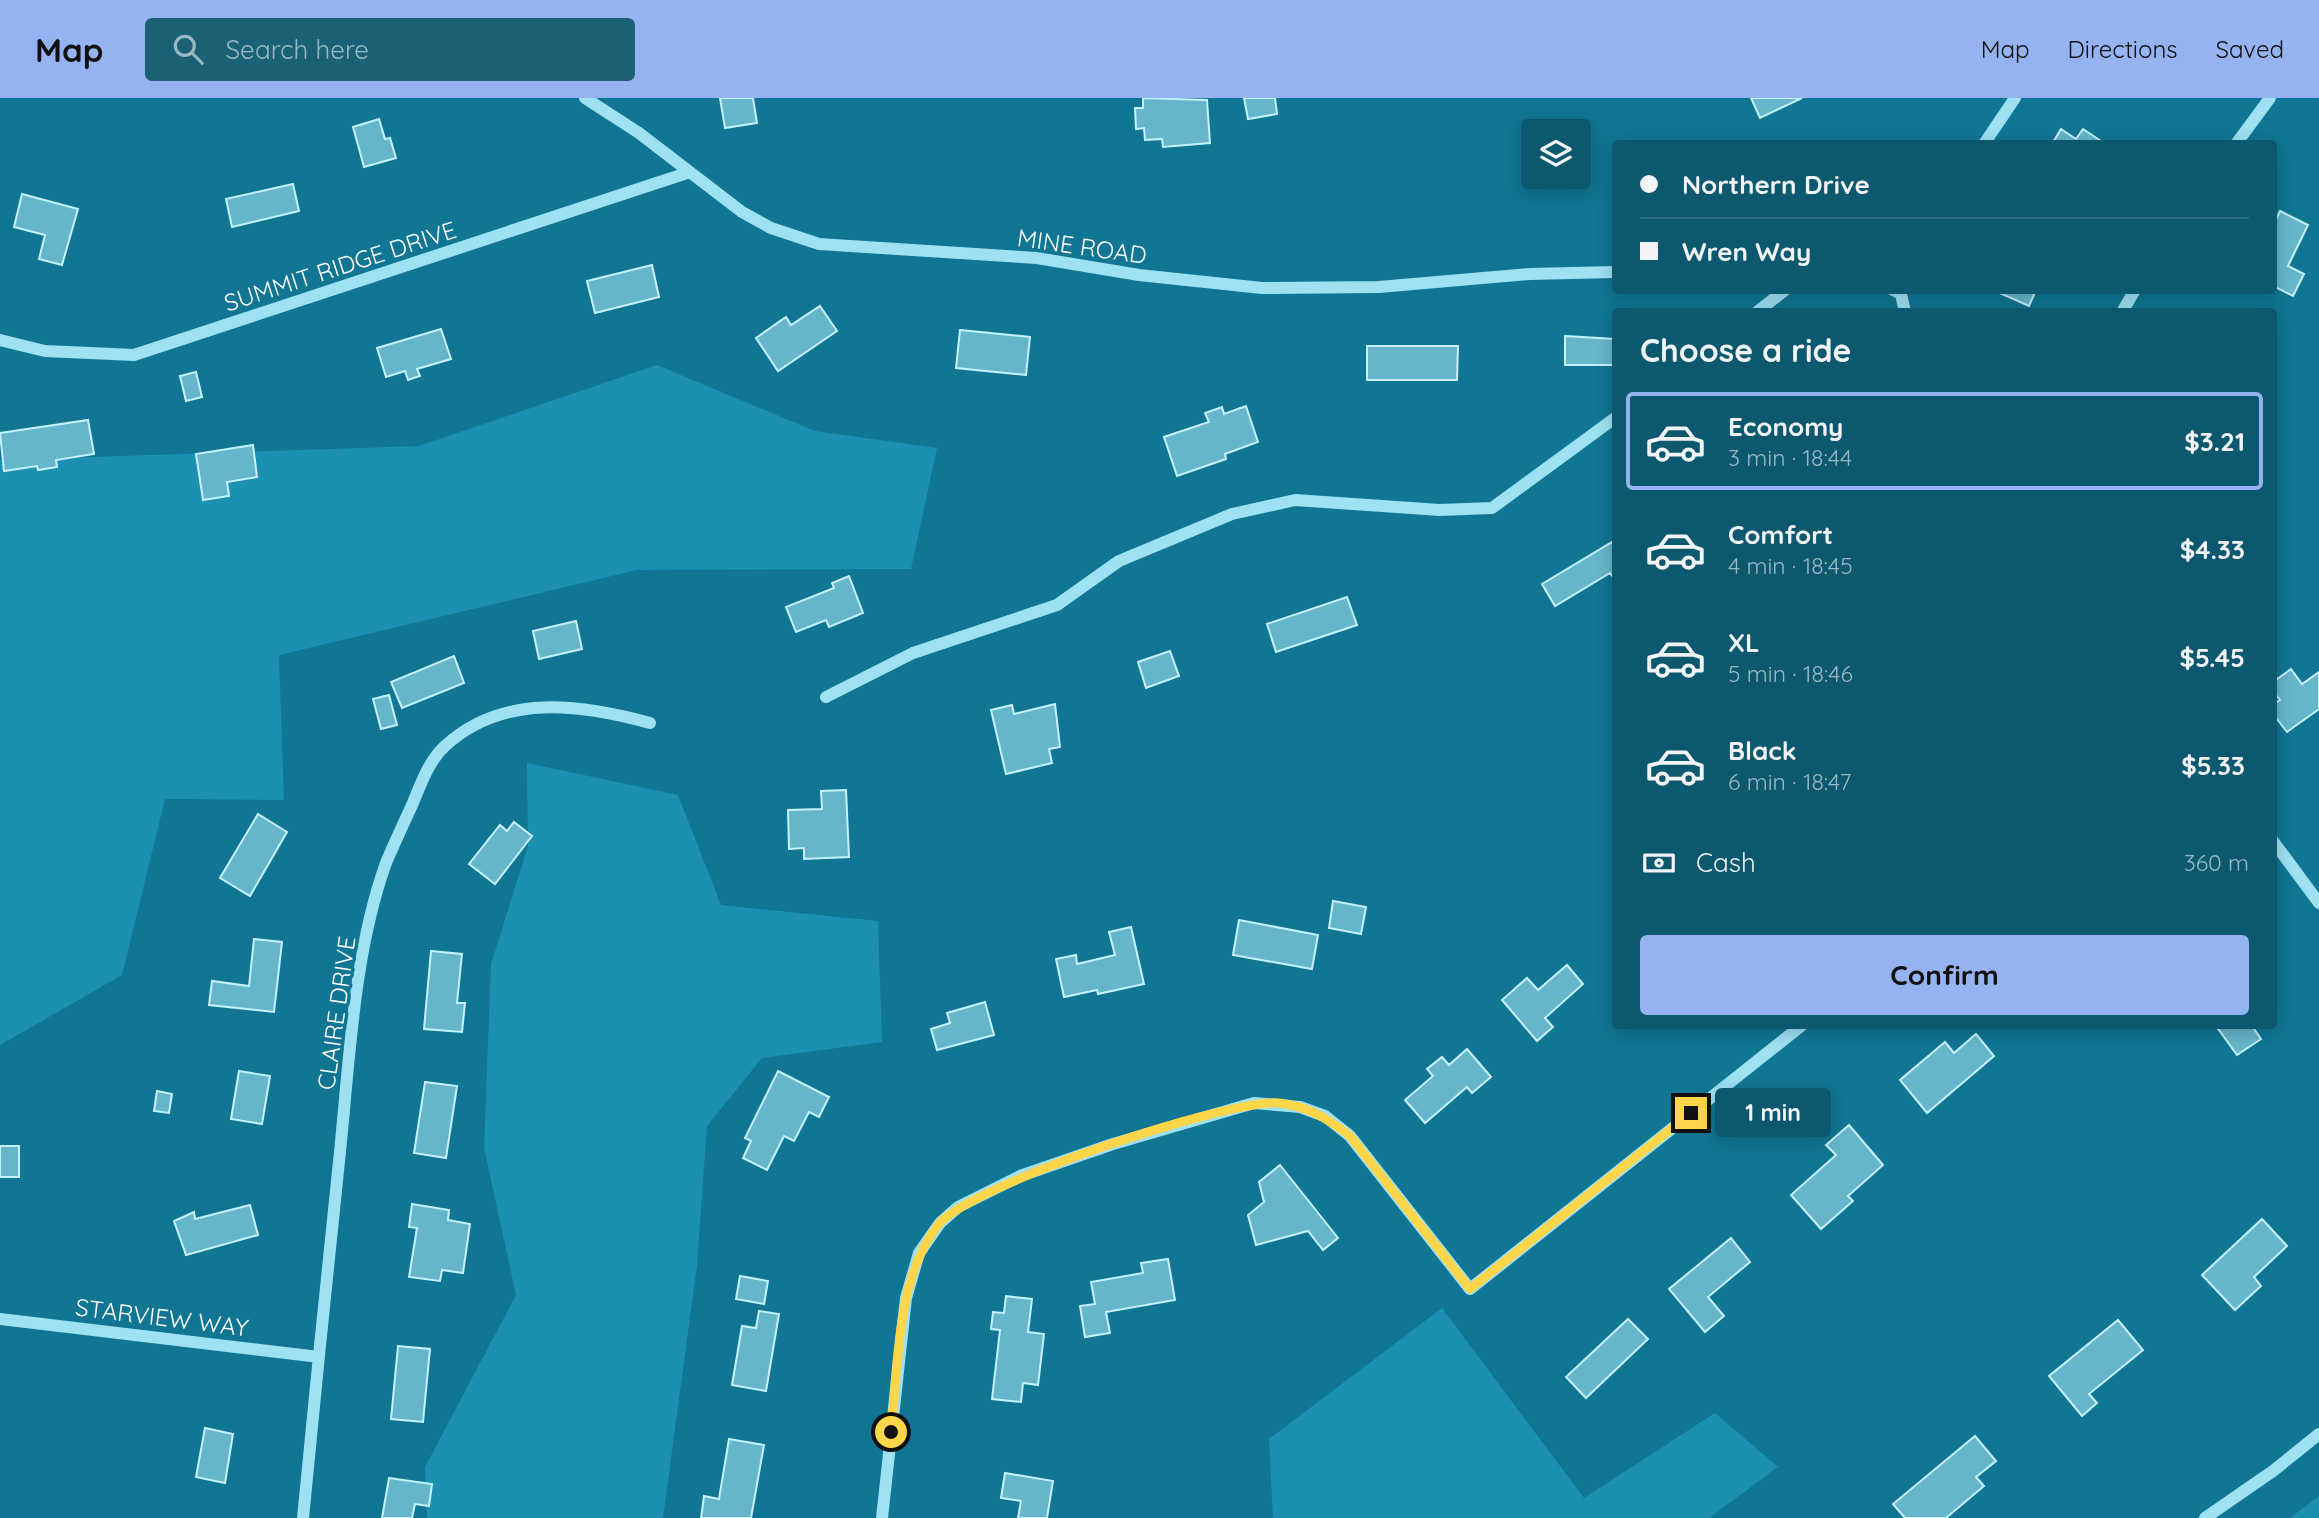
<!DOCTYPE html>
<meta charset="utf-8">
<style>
body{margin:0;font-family:Quicksand,sans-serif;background:#1a6176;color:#f1f3f6;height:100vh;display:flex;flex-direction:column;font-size:26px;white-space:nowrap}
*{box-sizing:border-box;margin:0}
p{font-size:23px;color:#9ab8c2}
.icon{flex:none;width:38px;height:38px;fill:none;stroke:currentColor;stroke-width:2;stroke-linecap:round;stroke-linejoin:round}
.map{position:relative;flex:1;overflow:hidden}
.details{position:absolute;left:1612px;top:210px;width:665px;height:721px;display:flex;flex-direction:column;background:#0c586e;border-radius:7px;box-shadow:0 4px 18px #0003}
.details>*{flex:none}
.hud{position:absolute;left:1612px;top:42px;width:665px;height:154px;border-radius:7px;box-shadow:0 4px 18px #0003;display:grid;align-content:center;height:154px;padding:0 28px;background:#0c586e}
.controls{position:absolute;left:1521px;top:21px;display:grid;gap:14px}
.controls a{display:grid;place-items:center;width:70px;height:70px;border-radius:7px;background:#0c586e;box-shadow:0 4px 18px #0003;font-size:35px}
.end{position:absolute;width:32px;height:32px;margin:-16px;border:9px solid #ffd54a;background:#111;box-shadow:0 0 0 4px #111}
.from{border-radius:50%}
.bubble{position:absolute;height:49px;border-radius:7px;background:#0c586e;box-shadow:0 4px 18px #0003;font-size:23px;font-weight:700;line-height:49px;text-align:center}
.hud b{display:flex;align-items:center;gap:24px;height:66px;font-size:26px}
.hud b+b{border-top:2px solid #2c6e81}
.hud i{width:18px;height:18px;background:#f1f3f6}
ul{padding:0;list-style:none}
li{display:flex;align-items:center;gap:21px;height:98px;margin:0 14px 10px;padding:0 14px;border:4px solid transparent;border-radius:7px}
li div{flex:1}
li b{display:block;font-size:26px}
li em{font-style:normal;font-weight:700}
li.selected{border-color:#95b2f1}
li>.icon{width:63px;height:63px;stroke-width:1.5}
h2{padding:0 28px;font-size:32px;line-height:84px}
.pay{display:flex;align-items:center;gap:18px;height:77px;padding:0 28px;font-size:26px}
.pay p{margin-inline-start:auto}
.action{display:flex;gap:14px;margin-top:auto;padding:14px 28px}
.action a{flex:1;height:80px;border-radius:7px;background:#95b2f1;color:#111;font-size:28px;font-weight:700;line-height:80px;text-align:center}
header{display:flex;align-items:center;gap:42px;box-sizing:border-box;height:98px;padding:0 35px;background:#95b2f1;color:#111}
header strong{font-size:33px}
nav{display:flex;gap:38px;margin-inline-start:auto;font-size:24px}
.search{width:490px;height:63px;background:#1a6176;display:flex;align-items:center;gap:18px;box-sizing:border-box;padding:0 24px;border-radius:7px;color:#9ab8c2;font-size:26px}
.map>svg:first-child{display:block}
.green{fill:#1b90b0}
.building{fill:#66b6cb;stroke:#c5f2fe;stroke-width:2}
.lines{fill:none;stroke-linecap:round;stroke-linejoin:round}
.minor{stroke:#9de1f3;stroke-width:12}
.route{stroke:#ffd54a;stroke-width:9}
.labels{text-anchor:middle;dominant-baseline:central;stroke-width:7;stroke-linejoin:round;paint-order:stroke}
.street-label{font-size:24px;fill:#fff;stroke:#107693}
</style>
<header>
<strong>Map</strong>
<div class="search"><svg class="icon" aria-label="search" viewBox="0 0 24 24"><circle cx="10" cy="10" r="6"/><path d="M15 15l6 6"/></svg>Search here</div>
<nav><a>Map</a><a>Directions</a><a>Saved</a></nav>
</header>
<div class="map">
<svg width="2319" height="1420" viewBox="0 0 2319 1420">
<rect width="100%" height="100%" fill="#107693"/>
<path class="green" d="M657 267 815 333 937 350 911 471 637 472 279 557 284 702 165 701 122 877 0 947V362L419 348Z
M527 665 678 697 721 807 878 823 882 944 762 960 707 1028 697 1167 663 1420H427L425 1369 516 1197 484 1050 491 866 528 748Z
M1442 1210 1584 1400 1715 1315 1778 1369 1709 1420H1273L1269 1341Z
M2319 1398V1420H2290Z"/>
<path class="building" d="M720 0H753L757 25 725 30Z
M1143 0 1207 2 1210 45 1163 49 1162 41 1145 42 1144 30 1136 31 1135 10H1143Z
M1244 0H1275L1277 16 1248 21Z
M1751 0H1802L1760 20Z
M379 21 385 41 390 40 396 60 364 69 353 29Z
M2061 31 2076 41 2083 31 2104 45 2052 46Z
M293 86 299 113 232 129 226 101Z
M22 96 78 111 62 167 39 161 45 137 14 129Z
M2280 113 2308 127 2288 168 2304 176 2293 198 2273 188V127Z
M652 167 659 199 595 215 587 183Z
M1993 192H2036L2029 208Z
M820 208 837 233 778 273 756 240 786 219 791 227Z
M441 231 451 261 417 271 420 278 408 282 405 273 386 279 377 250Z
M960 232 1030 239 1026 277 956 270Z
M1565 238 1615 241V267H1565Z
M1367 248H1458L1457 282H1367Z
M196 274 202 299 186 303 180 278Z
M1246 308 1258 344 1225 356 1226 361 1177 378 1164 339 1209 324 1205 315 1222 309 1224 316Z
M88 322 94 356 56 362 57 369 38 372 37 368 4 373 0 335Z
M253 347 257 379 227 384 229 398 203 402 196 356Z
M1612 444 1615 450V482L1610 475 1555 508 1542 486Z
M849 478 863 515 829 529 826 522 796 534 786 509 834 490 832 485Z
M1347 499 1357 527 1276 554 1267 526Z
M576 523 582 551 539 561 533 533Z
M1170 553 1179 578 1146 590 1138 564Z
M454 558 464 585 402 610 391 584Z
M2291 571 2302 586 2319 574V611L2287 634 2273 616V607L2280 602 2273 593V584Z
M389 597 397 627 381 631 373 601Z
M1055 606 1060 649 1049 651 1052 665 1006 676 991 612 1012 607 1014 616Z
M846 692 849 759 804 761V750L789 751 788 712 822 711 821 693Z
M258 716 287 734 250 798 220 780Z
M514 724 532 738 495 786 469 766 500 727 507 733Z
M1333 803 1366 809 1361 836 1329 830Z
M1239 822 1318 837 1312 871 1233 857Z
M1131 829 1144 886 1098 896 1097 892 1064 899 1056 861 1076 857 1077 866 1115 857 1109 834Z
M254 841 282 844 274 914 209 907 212 883 249 888Z
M431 853 462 856 457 905H465L462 934 424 931Z
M1567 867 1583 886 1545 920 1553 929 1537 943 1502 902 1527 880 1538 892Z
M985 904 994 937 937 952 931 931 950 925 947 915Z
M2216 928H2252L2261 941 2237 957Z
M1976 936 1994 958 1927 1015 1900 982 1945 944 1954 955Z
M1467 951 1491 979 1472 995 1467 989 1425 1025 1405 1002 1433 978 1427 971 1442 959 1449 967Z
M239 973 270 978 262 1026 231 1021Z
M778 973 829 999 819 1019 809 1014 794 1043 784 1038 767 1072 743 1060 751 1043 745 1040Z
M425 984 457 988 446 1060 414 1055Z
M157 993 172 996 169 1015 154 1013Z
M1849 1027 1883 1067 1848 1098 1853 1103 1821 1131 1791 1097 1836 1057 1826 1047Z
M0 1048H19V1079H0Z
M1280 1067 1338 1140 1323 1152 1308 1133 1256 1147 1248 1117 1264 1104 1259 1084Z
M412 1106 449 1112 448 1122 470 1126 463 1175 442 1172 440 1183 409 1179 417 1130 409 1129Z
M250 1107 258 1137 186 1157 174 1123 194 1114 195 1121Z
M2262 1121 2287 1148 2254 1179 2261 1188 2235 1212 2202 1177Z
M1731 1140 1750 1164 1708 1199 1724 1218 1705 1234 1669 1191Z
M1168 1161 1175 1202 1106 1214 1110 1235 1085 1239 1080 1208 1095 1206 1091 1184 1143 1175 1141 1165Z
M740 1178 768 1183 764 1206 736 1201Z
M1006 1198 1032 1201 1028 1234 1044 1236 1038 1287 1023 1285 1021 1304 992 1301 1000 1232 991 1231 993 1214 1004 1215Z
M759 1213 779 1216 766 1293 732 1287 742 1228 756 1230Z
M1628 1221 1648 1241 1586 1300 1566 1279Z
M2118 1222 2143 1252 2089 1296 2097 1305 2082 1318 2049 1278Z
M398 1248 430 1251 423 1324 391 1321Z
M205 1330 233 1336 225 1385 196 1379Z
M1975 1338 1996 1363 1976 1379 1984 1388 1946 1420H1905L1893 1406Z
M729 1341 764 1347 751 1420H701L704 1398 719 1401Z
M1005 1375 1053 1383 1047 1420H1018L1021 1403 1001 1400Z
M389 1380 432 1386 429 1408 415 1406 412 1420H382Z"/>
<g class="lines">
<path class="minor" d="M585 0 639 35 742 114 771 130 819 146 1037 160 1139 177 1262 190 1379 189 1530 176 1615 174
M1984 46 2015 0
M2236 46 2270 0
M1893 192 1901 196 1905 214
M1757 214 1785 192
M2122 214 2135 192
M0 242 45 253 134 257 687 75
M826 599 913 555 1057 507 1119 463 1232 416 1295 402 1440 412 1492 410 1615 320
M2273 743 2319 805
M0 1221 319 1259
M303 1420C314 1304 326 1189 338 1073 349 974 352 859 386 765 394 746 403 727 412 707 420 688 429 662 445 648 503 595 580 606 650 625
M882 1420 906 1200 919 1155 940 1125 958 1109 1020 1078 1113 1046 1254 1005 1300 1009 1325 1018 1350 1038 1470 1191 1801 928
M2205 1420 2273 1373 2319 1336"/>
</g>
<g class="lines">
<path class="route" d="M891 1334C898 1269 896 1178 939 1126 973 1086 1227 1001 1279 1005 1308 1008 1328 1021 1350 1038L1470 1191 1691 1015"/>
</g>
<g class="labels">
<g class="street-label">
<text transform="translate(1082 148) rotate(8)">MINE ROAD</text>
<text transform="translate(340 168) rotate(-18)">SUMMIT RIDGE DRIVE</text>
<text transform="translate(336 915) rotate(-82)">CLAIRE DRIVE</text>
<text transform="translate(162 1219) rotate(7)">STARVIEW WAY</text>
</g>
</g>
</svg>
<div class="controls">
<a><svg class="icon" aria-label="layers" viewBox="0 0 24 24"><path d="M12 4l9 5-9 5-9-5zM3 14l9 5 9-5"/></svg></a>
</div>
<i class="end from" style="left:891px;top:1334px"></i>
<i class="end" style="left:1691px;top:1015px"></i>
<div class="bubble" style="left:1715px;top:990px;width:116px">1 min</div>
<div class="hud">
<b><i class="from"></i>Northern Drive</b>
<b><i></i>Wren Way</b>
</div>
<section class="details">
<h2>Choose a ride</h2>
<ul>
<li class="selected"><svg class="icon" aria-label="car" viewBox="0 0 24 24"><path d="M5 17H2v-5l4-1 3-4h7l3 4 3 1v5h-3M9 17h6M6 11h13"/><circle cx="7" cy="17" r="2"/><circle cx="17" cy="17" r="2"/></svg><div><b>Economy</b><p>3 min · 18:44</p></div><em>$3.21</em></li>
<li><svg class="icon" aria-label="car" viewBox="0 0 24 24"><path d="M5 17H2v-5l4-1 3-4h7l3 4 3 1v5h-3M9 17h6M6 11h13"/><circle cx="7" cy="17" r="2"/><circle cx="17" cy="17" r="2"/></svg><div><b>Comfort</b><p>4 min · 18:45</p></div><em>$4.33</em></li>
<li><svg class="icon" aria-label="car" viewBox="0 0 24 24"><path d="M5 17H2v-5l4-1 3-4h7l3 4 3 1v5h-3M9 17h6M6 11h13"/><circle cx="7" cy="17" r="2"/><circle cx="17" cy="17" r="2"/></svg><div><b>XL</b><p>5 min · 18:46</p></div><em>$5.45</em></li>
<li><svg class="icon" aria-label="car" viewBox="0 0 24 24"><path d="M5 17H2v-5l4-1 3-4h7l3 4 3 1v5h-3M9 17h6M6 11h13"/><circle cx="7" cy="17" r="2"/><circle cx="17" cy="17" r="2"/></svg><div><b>Black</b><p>6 min · 18:47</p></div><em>$5.33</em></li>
</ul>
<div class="pay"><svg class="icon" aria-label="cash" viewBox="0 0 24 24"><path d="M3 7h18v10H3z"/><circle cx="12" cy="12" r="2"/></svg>Cash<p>360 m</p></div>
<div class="action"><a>Confirm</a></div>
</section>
</div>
